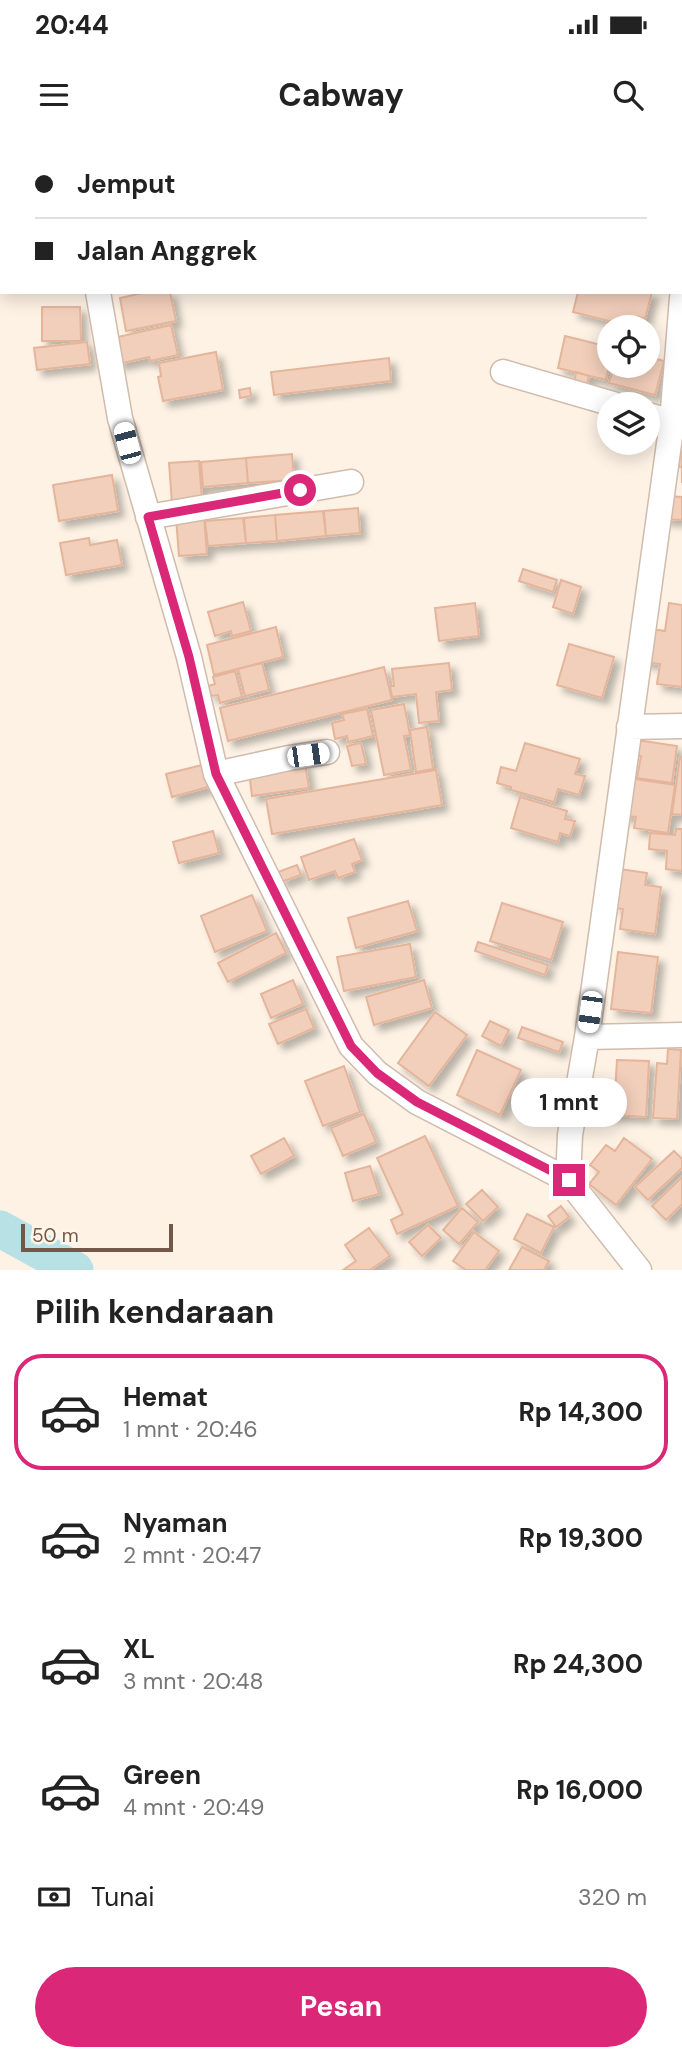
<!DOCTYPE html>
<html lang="id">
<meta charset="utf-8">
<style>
body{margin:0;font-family:"DM Sans",sans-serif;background:#f2f2f2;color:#222;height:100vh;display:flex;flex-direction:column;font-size:26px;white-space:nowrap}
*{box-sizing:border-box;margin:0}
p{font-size:23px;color:#767676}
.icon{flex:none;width:38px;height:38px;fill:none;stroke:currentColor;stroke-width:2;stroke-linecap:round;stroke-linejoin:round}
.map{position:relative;height:1130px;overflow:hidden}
.panel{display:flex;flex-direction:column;background:#fff;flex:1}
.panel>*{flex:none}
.banner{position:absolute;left:0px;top:0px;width:682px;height:154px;box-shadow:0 4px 18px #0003;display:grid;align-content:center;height:154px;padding:0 35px;background:#fff}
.tools{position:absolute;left:597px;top:175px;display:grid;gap:14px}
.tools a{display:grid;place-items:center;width:63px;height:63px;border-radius:50%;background:#fff;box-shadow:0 4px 18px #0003;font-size:35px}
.scale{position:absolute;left:21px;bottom:18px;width:152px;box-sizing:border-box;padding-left:7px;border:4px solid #755749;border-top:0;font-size:19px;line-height:24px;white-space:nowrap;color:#755749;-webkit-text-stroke:5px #fff6ea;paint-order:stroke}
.end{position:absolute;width:32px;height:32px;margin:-16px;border:9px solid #db2777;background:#fff;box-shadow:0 0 0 4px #fff}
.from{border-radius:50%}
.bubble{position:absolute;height:49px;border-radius:24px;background:#fff;box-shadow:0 4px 18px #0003;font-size:23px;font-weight:700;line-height:49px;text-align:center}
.car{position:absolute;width:21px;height:42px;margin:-21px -10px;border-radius:9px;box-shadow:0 0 5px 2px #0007;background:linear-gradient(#fff 24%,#345 0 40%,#fff 0 76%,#345 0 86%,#fff 0)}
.banner b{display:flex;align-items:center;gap:24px;height:66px;font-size:26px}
.banner b+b{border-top:2px solid #e0e0e0}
.banner i{width:18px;height:18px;background:#222}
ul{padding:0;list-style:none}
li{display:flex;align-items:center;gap:21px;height:116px;margin:0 14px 10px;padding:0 21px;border:4px solid transparent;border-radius:28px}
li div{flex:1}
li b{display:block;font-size:26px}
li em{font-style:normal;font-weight:700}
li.active{border-color:#db2777}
li>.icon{width:63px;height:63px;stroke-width:1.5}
h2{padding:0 35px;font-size:32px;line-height:84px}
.pay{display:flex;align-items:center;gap:18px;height:77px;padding:0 35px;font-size:26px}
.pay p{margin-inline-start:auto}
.button{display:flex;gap:14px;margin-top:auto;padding:14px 35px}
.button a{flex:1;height:80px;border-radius:42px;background:#db2777;color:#fff;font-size:28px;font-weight:700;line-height:80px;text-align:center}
.status{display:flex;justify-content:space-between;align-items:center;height:49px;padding:0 35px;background:#fff;direction:ltr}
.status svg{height:19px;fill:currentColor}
header{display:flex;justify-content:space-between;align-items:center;height:91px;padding:0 35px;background:#fff;font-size:32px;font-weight:700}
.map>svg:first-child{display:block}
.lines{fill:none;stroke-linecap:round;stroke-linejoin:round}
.river{stroke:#b8e1e6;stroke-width:37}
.building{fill:#f2cfbb;stroke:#e5b59b;stroke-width:2;filter:url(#shadow)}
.minor-casing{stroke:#d0bbad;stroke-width:27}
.minor{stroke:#fff;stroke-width:24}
.route{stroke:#db2777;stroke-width:9}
</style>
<div class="status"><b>20:44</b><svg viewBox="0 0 49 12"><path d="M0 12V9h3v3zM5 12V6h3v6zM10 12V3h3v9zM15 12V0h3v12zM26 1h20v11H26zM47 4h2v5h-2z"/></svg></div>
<header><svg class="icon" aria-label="menu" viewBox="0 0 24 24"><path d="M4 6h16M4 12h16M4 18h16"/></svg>Cabway<svg class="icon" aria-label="search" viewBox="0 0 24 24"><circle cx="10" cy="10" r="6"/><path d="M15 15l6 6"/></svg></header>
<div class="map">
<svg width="682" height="1130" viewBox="0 0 682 1130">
<defs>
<filter id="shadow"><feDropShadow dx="6" dy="6" stdDeviation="3.5" flood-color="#0004"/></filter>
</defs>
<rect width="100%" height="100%" fill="#fdf2e4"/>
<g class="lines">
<path class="river" d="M0 1089 75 1130"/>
</g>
<path class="building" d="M485 0H515L519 1 485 2Z
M147 152H170L176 181 126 191 120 158Z
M578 152H652L645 179 638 177 636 187H634L622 184V187L613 185V182L573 172Z
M42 167H80L81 201H42Z
M171 185 178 215 150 221 149 217 118 224 115 208 120 207 118 197Z
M565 196 609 207V226L606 240 558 228Z
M87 202 90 224 37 230 34 208Z
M216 212 223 250 163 261 158 237 161 236 159 223Z
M648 217 664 221 655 255 609 243 614 226H648Z
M389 218 391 241 274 255 271 232Z
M576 232 589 236 586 247 574 244Z
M250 248 251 256 240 258 239 250Z
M680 300H682V343V327H679Z
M292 314 294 340 248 343 246 318Z
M246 318 248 343 203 347 201 322Z
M199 321 202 360 172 363 169 323Z
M112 335 118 371 59 381 53 345Z
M664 356 682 357V380L663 379Z
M358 368 360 393 326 396 324 371Z
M323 371 326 396 277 401 275 375Z
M275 375 277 401 246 403 244 378Z
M204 376 207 414 179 416 176 378Z
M243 378 246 403 208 406 205 381Z
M89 398 90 405 117 400 122 425 66 435 60 403Z
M523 429 557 440 553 452 519 441Z
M561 440 581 447 573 474 553 467Z
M243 462 251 491 232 496 231 491 215 496 208 472Z
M475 463 479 496 439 501 435 468Z
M669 463 682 465V547L657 544 660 524 641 521 646 488 665 491Z
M276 487 283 517 214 535 207 505Z
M569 504 614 517 602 558 557 545Z
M262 523 269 550 245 556 238 529Z
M449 523 452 550 436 552 439 581 419 583 416 554 392 557 390 546H394L392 529Z
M384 527 392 560 228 601 220 568Z
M235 531 242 557 220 563 218 555 211 556 208 546 215 544 213 537Z
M404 564 410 595 404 596 411 630 384 635 371 570Z
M367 569 373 596 348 602 347 596 335 599 332 583 344 580 342 574Z
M427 587 433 629 416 632 410 590Z
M637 600 677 606 672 643 637 638 641 616 635 615Z
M361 603 366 624 352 626 347 606Z
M525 603 580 619 575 634 585 636 579 655 558 649 554 662 511 650V647L497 643 501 627 516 631Z
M680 617H682V675L672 674Z
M305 623 309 648 252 656 249 631Z
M202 625 208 647 172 657 166 634Z
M436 630 442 665 272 694 266 659Z
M628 638 675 645 668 693 634 688 636 677 623 676Z
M520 657 567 671 565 679 575 681 570 696 560 693 558 702 511 688Z
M676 689H682V731L666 729 667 711 649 709 650 693 675 695Z
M213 691 219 713 179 723 173 702Z
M354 699 362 720 352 724 355 732 338 738 335 731 309 740 301 717Z
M297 725 301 735 281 742 278 732Z
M620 729 647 733 645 745 661 747 655 794 620 789 623 769 615 768Z
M252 755 267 791 215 812 201 776Z
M408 761 417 791 356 808 348 778Z
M502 763 563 782 551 820 490 801Z
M276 793 286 813 228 842 218 823Z
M478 802 548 825 545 835 475 811Z
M410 804 416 837 344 851 337 817Z
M618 812 658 817 651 873 611 869Z
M293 840 303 864 271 878 261 854Z
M424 840 432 868 374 885 366 857Z
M306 869 314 888 278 904 269 884Z
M435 872 467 895 429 946 398 923Z
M490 881 509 890 501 906 482 896Z
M522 887 563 902 559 912 518 898Z
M668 909 681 910 677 979 653 978 657 923 667 924Z
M477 910 521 930 500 975 457 955Z
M617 920 649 921 646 977 596 974 597 953 615 954Z
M344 926 360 972 323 986 305 941Z
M364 974 376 1002 343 1016 331 988Z
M425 996 458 1066 397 1094 391 1080 403 1074 377 1018Z
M284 998 294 1016 261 1034 251 1016Z
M624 998 652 1019 616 1065 589 1044 599 1032 590 1025 606 1005 615 1011Z
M674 1011 682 1019V1028L648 1060 635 1047Z
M370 1026 379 1054 353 1061 345 1033Z
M682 1037V1064L666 1080 652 1066Z
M482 1050 498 1067 483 1081 466 1064Z
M561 1066 569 1077 556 1087 548 1076Z
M462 1068 478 1082 459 1104 443 1090Z
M527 1074 554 1087 541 1113 514 1099Z
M428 1085 441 1098 422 1116 409 1102Z
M369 1088 390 1116 370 1130H343L356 1121 345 1105Z
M474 1092 499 1111 485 1130H466L453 1121Z
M522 1107 549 1121 544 1130H509Z"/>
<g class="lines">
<defs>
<path id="minor" d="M74 0V2
M610 0 617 2
M681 19H682
M98 152 120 278 189 517 216 634 351 906 377 933 417 962 568 1040 639 1130
M503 232 613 264
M648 275 672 282
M148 377 351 342
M629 587 682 586
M216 634 289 618 327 612
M587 897 682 895
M568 1040 570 995 587 897 672 282 682 158"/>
</defs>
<use href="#minor" class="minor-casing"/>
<use href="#minor" class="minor"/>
</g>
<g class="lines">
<path class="route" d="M300 350 148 377 189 517 216 634 351 906 377 933 417 962 569 1040"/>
</g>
</svg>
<div class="tools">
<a><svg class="icon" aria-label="locate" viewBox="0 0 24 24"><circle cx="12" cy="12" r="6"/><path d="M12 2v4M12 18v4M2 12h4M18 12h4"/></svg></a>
<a><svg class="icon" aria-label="layers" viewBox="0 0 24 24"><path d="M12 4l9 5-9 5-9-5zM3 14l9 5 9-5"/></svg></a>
</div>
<div class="scale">50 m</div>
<i class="end from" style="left:300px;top:350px"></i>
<i class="end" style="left:569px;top:1040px"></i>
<div class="bubble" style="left:511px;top:938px;width:116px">1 mnt</div>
<i class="car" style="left:127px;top:303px;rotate:345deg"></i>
<i class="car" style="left:308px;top:615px;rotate:82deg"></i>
<i class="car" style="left:590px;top:872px;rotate:188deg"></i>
<div class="banner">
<b><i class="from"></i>Jemput</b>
<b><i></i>Jalan Anggrek</b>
</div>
</div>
<section class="panel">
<h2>Pilih kendaraan</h2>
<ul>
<li class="active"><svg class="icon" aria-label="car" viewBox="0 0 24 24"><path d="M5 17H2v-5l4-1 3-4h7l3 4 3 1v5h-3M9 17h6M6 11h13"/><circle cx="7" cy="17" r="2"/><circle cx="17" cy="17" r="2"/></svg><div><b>Hemat</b><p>1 mnt · 20:46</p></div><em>Rp 14,300</em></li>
<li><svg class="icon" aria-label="car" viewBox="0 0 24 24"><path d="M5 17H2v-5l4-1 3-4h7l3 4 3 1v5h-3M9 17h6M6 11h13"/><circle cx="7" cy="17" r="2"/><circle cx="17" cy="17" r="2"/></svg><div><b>Nyaman</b><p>2 mnt · 20:47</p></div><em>Rp 19,300</em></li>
<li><svg class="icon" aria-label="car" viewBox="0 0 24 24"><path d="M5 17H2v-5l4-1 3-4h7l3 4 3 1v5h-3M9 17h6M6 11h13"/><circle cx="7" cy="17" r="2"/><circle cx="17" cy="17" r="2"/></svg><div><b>XL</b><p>3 mnt · 20:48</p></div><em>Rp 24,300</em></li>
<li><svg class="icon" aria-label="car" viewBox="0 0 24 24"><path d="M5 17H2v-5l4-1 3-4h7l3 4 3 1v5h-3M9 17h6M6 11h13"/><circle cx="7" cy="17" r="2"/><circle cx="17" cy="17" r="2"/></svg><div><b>Green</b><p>4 mnt · 20:49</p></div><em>Rp 16,000</em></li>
</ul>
<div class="pay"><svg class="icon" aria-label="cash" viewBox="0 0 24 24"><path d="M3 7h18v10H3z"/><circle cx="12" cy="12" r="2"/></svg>Tunai<p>320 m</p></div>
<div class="button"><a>Pesan</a></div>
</section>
